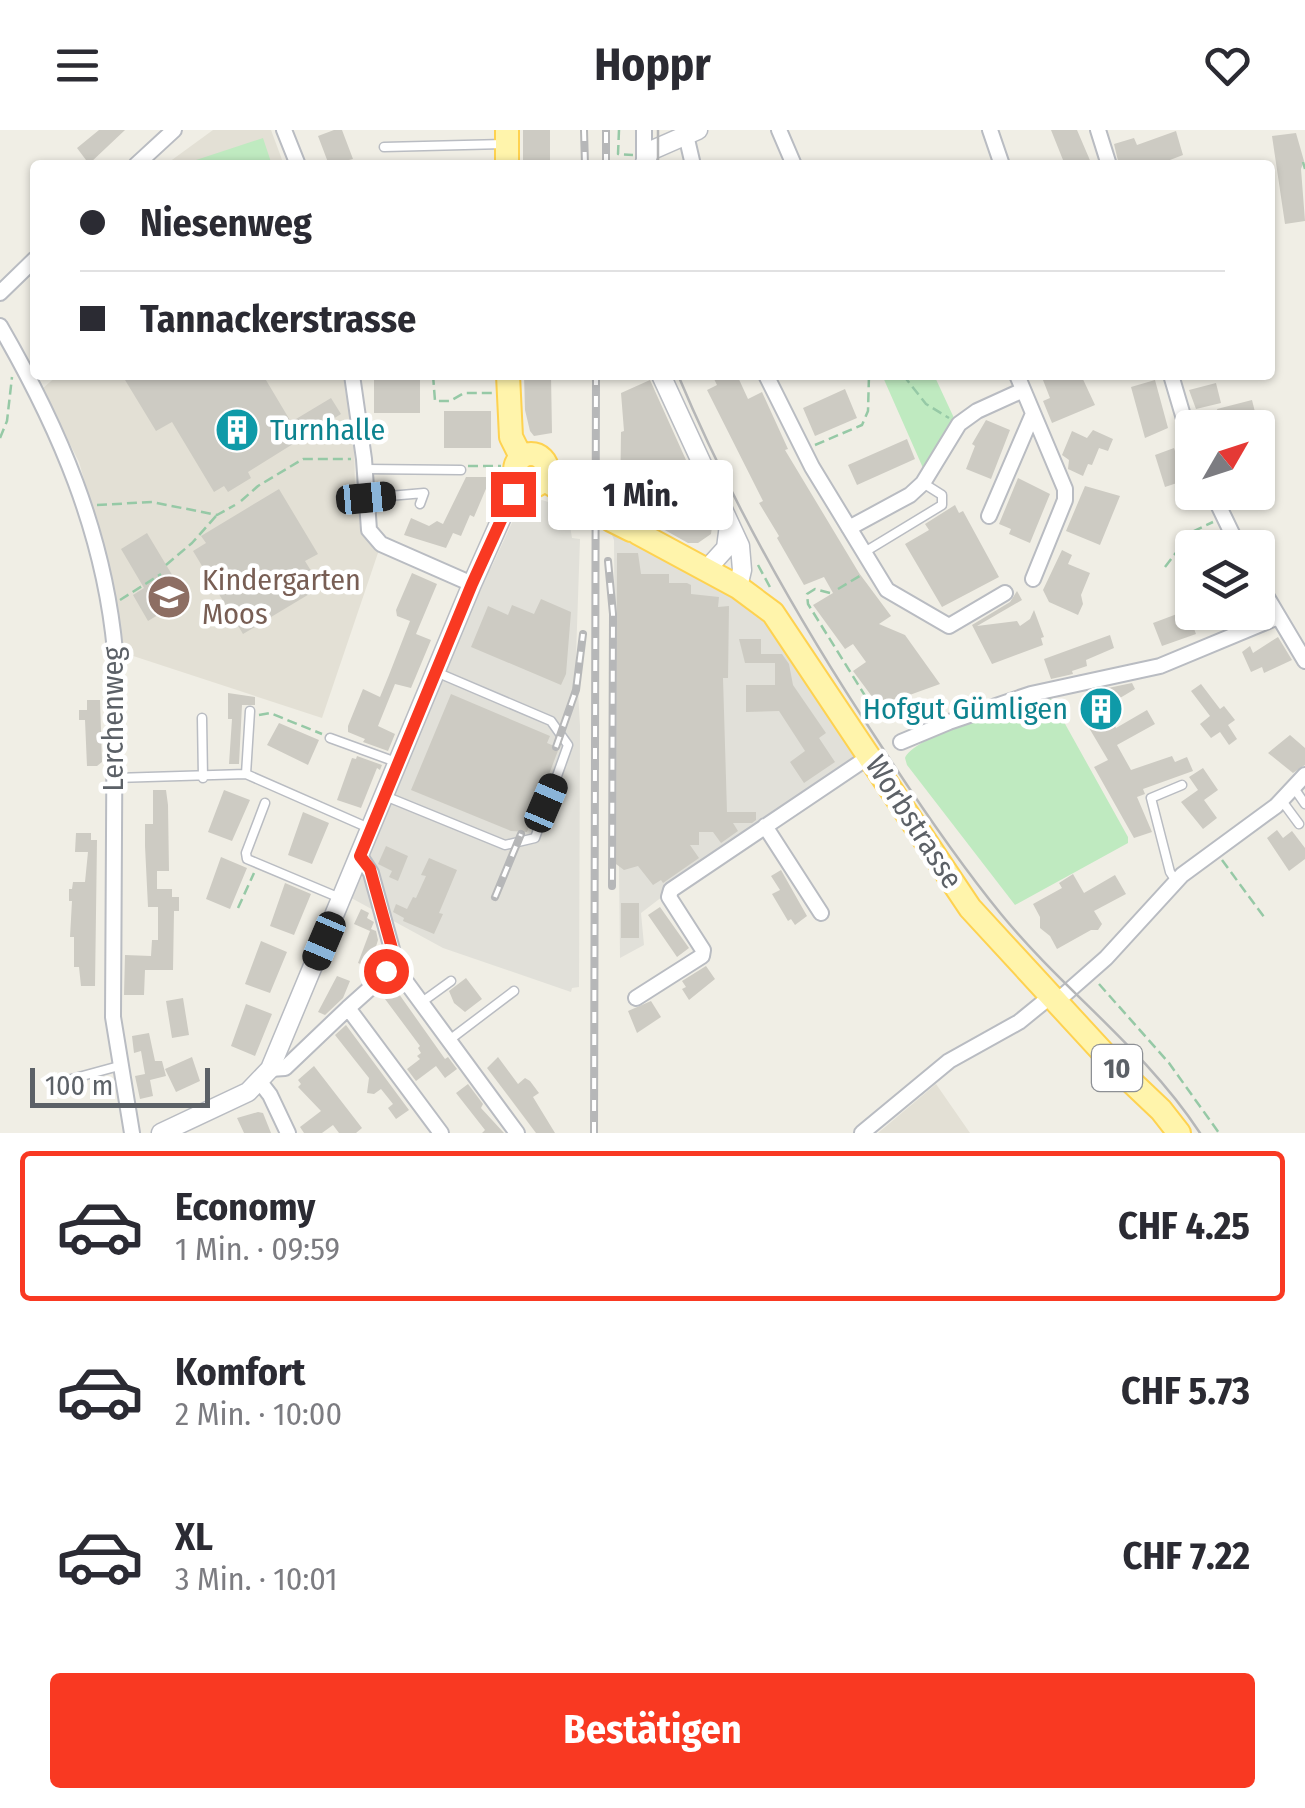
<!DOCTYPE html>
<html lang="de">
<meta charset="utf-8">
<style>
body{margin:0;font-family:"Fira Sans Condensed",sans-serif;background:#f7f7f7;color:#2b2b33;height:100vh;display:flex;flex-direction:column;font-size:38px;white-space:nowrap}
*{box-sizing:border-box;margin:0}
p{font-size:32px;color:#7c7c81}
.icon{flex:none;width:55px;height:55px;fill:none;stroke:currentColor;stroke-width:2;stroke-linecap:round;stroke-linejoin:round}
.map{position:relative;height:1003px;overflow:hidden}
.panel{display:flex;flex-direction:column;background:#fff;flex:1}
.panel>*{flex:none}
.guide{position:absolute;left:30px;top:30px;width:1245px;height:220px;border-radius:10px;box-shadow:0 2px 8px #0004;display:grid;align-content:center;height:220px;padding:0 50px;background:#fff}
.needle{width:65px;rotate:51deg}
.buttons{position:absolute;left:1175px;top:280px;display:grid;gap:20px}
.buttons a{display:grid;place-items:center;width:100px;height:100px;border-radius:10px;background:#fff;box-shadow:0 2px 8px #0004;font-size:50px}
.scale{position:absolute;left:30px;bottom:25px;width:180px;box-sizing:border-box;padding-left:10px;border:5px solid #5c6167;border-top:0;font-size:28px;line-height:35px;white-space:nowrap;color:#5c6167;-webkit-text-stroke:8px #fff;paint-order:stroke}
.end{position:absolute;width:45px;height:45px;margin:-22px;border:12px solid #f93922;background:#fff;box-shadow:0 0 0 5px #fff}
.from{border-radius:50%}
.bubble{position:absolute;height:70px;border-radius:10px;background:#fff;box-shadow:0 2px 8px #0004;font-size:32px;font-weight:700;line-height:70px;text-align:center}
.car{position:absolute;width:30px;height:60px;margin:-30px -15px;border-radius:12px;box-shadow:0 0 8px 2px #0007;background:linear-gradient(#222 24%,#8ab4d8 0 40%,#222 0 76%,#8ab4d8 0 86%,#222 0)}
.guide b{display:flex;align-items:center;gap:35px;height:95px;font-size:38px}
.guide b+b{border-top:2px solid #e1e1e2}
.guide i{width:25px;height:25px;background:#2b2b33}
ul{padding:18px 0 0;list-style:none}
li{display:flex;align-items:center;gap:30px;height:150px;margin:0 20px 15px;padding:0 30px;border:5px solid transparent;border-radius:10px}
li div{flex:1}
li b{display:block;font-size:38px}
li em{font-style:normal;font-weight:700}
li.active{border-color:#f93922}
li>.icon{width:90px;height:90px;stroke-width:1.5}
.action{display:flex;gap:20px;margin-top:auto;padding:20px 50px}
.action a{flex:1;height:115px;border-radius:10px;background:#f93922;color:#fff;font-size:40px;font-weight:700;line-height:115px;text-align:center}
header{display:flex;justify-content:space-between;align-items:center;height:130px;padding:0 50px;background:#fff;font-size:45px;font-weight:700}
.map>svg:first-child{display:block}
.industrial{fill:#e1e0d9}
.education{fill:#e3e0d5}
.green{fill:#bfeac0}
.building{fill:#cdcbc3}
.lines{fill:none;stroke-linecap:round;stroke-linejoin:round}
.service-casing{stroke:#b9bcc2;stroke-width:11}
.minor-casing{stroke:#b9bcc2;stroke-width:18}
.tertiary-casing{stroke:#b9bcc2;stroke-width:21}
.primary-casing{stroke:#fed250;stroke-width:26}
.path{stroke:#96c9a6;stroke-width:2.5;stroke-dasharray:10 5;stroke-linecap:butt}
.service{stroke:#fff;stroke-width:8}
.minor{stroke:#fff;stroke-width:14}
.tertiary{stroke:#fff;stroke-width:18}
.primary{stroke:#fff4ab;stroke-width:22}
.tram{stroke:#b6b7b8;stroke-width:2.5}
.rail-casing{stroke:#b6b7b8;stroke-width:8}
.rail{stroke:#fff;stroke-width:4;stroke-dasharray:11;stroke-linecap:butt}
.route{stroke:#f93922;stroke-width:12}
.labels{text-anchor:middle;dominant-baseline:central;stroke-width:9;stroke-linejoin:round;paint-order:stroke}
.shield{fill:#fff;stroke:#8d9095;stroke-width:2.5}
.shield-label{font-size:28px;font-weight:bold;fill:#5c6167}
.culture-label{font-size:30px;fill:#0d838f;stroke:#fff;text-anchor:start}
.education-label{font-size:30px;fill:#785e54;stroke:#fff;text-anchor:start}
.street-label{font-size:30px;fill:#5c6167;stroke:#fff}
</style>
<header><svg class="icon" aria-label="menu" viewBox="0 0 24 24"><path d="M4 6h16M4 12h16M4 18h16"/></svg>Hoppr<svg class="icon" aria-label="heart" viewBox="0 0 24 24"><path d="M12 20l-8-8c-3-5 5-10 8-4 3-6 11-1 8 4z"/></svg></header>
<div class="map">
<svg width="1305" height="1003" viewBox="0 0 1305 1003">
<rect width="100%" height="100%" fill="#f0eee5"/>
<path class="industrial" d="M542 370 567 378 572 408 580 409 576 526 580 596 579 857 572 858 571 862 443 818 344 764 457 491 492 436 516 384 523 377Z
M612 405 707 439 738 457 870 626 671 760 641 783 644 815 620 828 619 735 616 734 614 410Z"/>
<path class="education" d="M213 0H271L284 35H165Z
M58 245H344L354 296 355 366 381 414 322 588 121 522 109 433 96 391 79 332 42 259Z
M936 954 970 1003H878Z"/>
<path class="green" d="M263 8 272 35H194L193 31Z
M882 245H934L954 288 923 338Z
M1049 565 1128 707V713L1015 775 907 635 905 628C916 604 1021 574 1049 565Z"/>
<path class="building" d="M99 0H125L89 34 77 18Z
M334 0H342L353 29 329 35 318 6Z
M523 0H550V35H523Z
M1051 0H1077L1092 35H1065Z
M1176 1 1183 25 1157 35H1119L1114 14 1134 8 1137 15Z
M1296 3 1304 31 1301 39 1305 91 1285 94 1272 6Z
M122 245H263L291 292 331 268 341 284 248 342 251 348 228 362 224 356 214 362 172 292 156 301Z
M524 245H551L552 303 534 306 530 301 525 280Z
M712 245H737L748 269 762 262 788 319 785 320 859 443 891 486 879 494 905 505 940 554 879 576 853 541 866 532 853 514 845 519 813 475 833 463 824 447 804 455 777 408 779 406 759 373 763 371 707 260 717 255Z
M1041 245H1081L1095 275 1052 293 1043 271 1050 268Z
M374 247H420V283H374Z
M650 250 713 390 711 404 698 413H688L620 375 621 302 624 301 621 263Z
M1155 250 1168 298 1145 308 1131 257Z
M1216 253 1221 273 1196 279 1189 260Z
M845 259 857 288 815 306 803 278Z
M1252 270 1257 290 1222 298 1217 279Z
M444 281H491V318H444Z
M986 290 1010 300 991 349 966 339 975 316 972 314Z
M1093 300 1113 309 1108 321 1099 318 1092 335 1088 334 1083 346 1068 339 1069 330 1062 325 1072 301 1087 308Z
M907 309 915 329 857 355 848 335Z
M1174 318 1181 339 1176 342 1180 352 1165 357 1155 325Z
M466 347H491L474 387 470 385 461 406 453 403 446 418 404 405 411 388 429 396 437 391 443 394Z
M1018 348 1050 364 1030 413 1009 404 1011 399 999 394Z
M1085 356 1120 366 1100 415 1066 401Z
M279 359 318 424 305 431 321 457 243 504 193 421 206 413 201 406Z
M955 375 959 383 963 381 999 447 942 477 905 414 929 400 925 394Z
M147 403 186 468 148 491 133 465 144 458 121 419Z
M1062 420 1072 425 1068 434 1090 443 1081 465 1083 474 1078 485 1049 472 1043 460Z
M617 423H638L641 444H669V453H687L691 455V464L719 467 718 477 729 476 728 548H723L727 682H756V690L752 693H733L738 701 721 713 713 702H699V715H690L699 728 663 753 661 750 653 755 638 736 624 740 616 734Z
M412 443 437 454 416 504 431 510 411 558 395 554 378 596 395 604 388 621 363 612 365 609 348 602V596L363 559 380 567 389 545 410 491 397 486 396 480Z
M1017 461 1022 470 977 496 1017 491 1020 496 1030 489 1034 480 1044 507 1041 508 1043 515 992 534 972 495 1010 472Z
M541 469 571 482 566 544 561 555 471 517 488 476 508 485 512 475 534 484Z
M1177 484 1182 497 1192 493 1196 504 1162 516 1153 493Z
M1110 505 1114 518 1086 530 1087 536 1072 541 1073 544 1051 549 1044 529Z
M1278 507 1292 530 1264 543 1262 537 1251 542 1242 522 1250 516 1253 523Z
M739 509H761V524H782L789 534 793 555 826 603 819 608 835 632 804 653 790 632 805 621 779 581 746 582V555H775V533H745Z
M1132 553 1135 559 1105 577 1116 598 1147 580 1155 594 1117 615 1131 640 1172 626 1175 632 1187 627 1193 641 1143 659 1145 664 1137 667 1152 702 1134 708 1094 637 1108 630 1082 586 1099 577 1093 567 1108 558Z
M1201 554 1220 579 1224 576 1235 590 1228 595 1237 609 1229 615 1220 602 1211 608 1200 594 1210 586 1191 561Z
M228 563 255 567V575H242L239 634H229L232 589H228Z
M451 564 550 606 547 613 559 618 527 702 511 701 411 660Z
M87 570H100L102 632 97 636H87L85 590H79V580H87Z
M279 593 319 610 308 635 267 615Z
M1290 605 1305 618V635L1293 643 1268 623Z
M357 626 382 635 380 640 377 638 361 678 337 670 352 628 356 629Z
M1203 638 1218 660 1204 670 1217 688 1203 699 1181 672 1198 660 1189 647Z
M153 660H166L168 675 169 741H157V759H172V767H179V781H174L173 840H145L144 865H124L125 825 151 826 152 810H158V777H148L145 716V694H153Z
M224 660 250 670 232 711 208 702Z
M303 682 329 693 312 734 288 725Z
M1277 700 1283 708 1292 701 1305 718V729L1289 741 1267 708Z
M76 703H91V710H97L95 856H81L79 837H74V807H70L72 771H69V759H72L73 752H85L88 722H75Z
M386 716 408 726 398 751 389 747 392 741 378 734Z
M221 727 247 738 230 779 206 769Z
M429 728 457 740 439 783 443 784 434 804 403 791 404 788 393 782 396 774 407 779 413 767 416 768 426 746 421 745Z
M781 740 807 786 795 795 791 789 788 791 772 764 780 760 771 746Z
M1073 744 1084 763 1115 745 1126 764 1094 781 1102 794 1098 800H1091L1057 819 1050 806 1040 798V787L1033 774 1062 758 1059 753Z
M285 753 311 764 294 805 270 796Z
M621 773H639V808H621Z
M660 777 689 818 677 827 648 785Z
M361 779 369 783 367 788 374 792 371 799 376 801 378 810 374 823 379 825 373 839 358 833 370 801 354 794Z
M261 811 287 822 270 863 245 854Z
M706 836 715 849 689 870 682 859 686 857 682 851Z
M337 846 350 851 343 868 325 885 318 882Z
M466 848 482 869 465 882 454 873 449 861Z
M394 857 445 929 448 927 457 939 445 948 436 936 416 951 407 939 420 929 417 926 421 923 418 918 420 916 385 869 390 866 387 862Z
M183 868 189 905 172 908 166 871Z
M651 871 661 887 637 903 628 881Z
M246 874 272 884 255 926 231 916Z
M346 895 409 980 396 989 388 978 393 974 381 959 374 964 367 963 369 948 335 905Z
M149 903 155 931H162L166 946 150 950 153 966 140 969 135 946 145 944 141 921 134 923 132 906Z
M192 927 200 951 176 962 165 939Z
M498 927 518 954 525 948 530 951 539 963 533 967 555 1003H536L509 967 487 938Z
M314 936 362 998 356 1003H339L333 995 322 1003H304L300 997 321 981 298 957 301 954 298 950Z
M468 954 483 974 481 978 504 1003H482L485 1000 456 963Z
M258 982 263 983 271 1003H244L237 988Z"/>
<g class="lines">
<defs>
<path id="service" d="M384 17 504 14
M365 339 461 340
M366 368 424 363 420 374
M863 423 942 375V365L923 353
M202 588 203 648
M330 608 396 632
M246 644 362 695
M115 648 246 644 250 581
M1294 658 1305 674
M385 666 505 715 535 708 568 615 551 591 436 542
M1282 671 1299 694
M265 673 246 723 247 729 340 768
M1176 751 1170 742 1151 668 1182 655
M422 872 451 851
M448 911 514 861
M62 963 64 951 119 936"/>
<path id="minor" d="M284 0 298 35
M779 0 794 35
M990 0 1002 35
M1098 0 1109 35
M686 5 693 35
M644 29V0
M136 35 174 0
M0 163 35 129
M0 196C59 298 104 402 115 521L113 887 132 1003
M352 245 364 329 369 400 381 414 472 454
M766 245 812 337 887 460 949 496 1005 463
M1017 245 1065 359V370L1033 449
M1171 245 1192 316
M1212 362 1239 418
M989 386 1032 286
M849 398 910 365 923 353 959 294 977 281 1021 261
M1258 452 1305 531
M901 612 949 592 1031 564 1160 536 1278 487
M765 696 821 783
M360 726 371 743 398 841 517 1003
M396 835 348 878 441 1003
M636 868 702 826 703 820 669 767 671 760 870 626
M1056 872 1106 828 1182 745 1276 676 1305 645
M270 939 285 938 348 878
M260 952 270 965 288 1003
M862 1003 949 931 1019 892 1051 866"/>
<path id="tertiary" d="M644 35 650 21 698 0
M661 245 740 416 742 440 738 457
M707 439 726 418 729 395
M161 1003 248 962 270 939 472 454 510 369 521 353"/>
<path id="primary" d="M507 0V35
M508 245 511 307 521 327
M515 340a16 16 0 1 1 32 0a16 16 0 1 1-32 0Z
M545 350 583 374
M611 390 631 400
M638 403 738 457 773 483 970 778 1121 942 1161 980 1179 1003"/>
</defs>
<use href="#service" class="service-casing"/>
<use href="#minor" class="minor-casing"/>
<use href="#tertiary" class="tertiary-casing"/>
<use href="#primary" class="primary-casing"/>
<path class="path" d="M619 0 618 24 633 25
M1303 32 1305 39
M433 245 435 271H450L464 263H492
M903 245 926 274 949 288
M0 308 7 291 12 247
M815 315 862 295 868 281 869 245
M468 336H501
M241 371 258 356 303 329H351
M97 375 152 372 217 385 235 375
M166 435 192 413 216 386
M758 435 771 459
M1165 437 1192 402 1213 392
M838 459 863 444
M830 463 815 459 807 464 808 474 877 585
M120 470 161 444
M259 585 270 583 322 604
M865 589 905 576 915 593
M1222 730 1264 787
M238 778 254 743
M1099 854 1169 933 1219 1003"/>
<use href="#service" class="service"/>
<use href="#minor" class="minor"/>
<use href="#tertiary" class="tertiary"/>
<use href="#primary" class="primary"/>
<path class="tram" d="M658 35V0
M678 245C732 374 801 495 878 611 917 671 956 729 1001 784 1065 862 1144 918 1200 1003"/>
<defs>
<path id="rail" d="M584 0 585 35
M606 35V0
M608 431 613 484 612 756
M556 617 576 560 583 504
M495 767 521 704
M594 1003 596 245"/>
</defs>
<use href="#rail" class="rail-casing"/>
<use href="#rail" class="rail"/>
</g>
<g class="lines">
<path class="route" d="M386 841 396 835 393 822 370 739 360 726 472 454 513 364"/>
</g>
<defs>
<symbol id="building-disc" viewBox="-11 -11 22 22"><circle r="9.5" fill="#0f9aa8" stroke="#fff"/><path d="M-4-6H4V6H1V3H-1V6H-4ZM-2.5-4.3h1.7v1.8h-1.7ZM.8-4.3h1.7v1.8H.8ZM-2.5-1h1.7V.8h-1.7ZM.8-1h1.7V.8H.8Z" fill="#fff"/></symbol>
<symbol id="school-disc" viewBox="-11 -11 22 22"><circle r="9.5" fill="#8d6e63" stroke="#fff"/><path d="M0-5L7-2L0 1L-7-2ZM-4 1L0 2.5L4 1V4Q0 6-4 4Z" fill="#fff"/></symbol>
</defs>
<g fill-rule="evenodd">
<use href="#building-disc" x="212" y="275" width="50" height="50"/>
<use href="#school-disc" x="144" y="442" width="50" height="50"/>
<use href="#building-disc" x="1076" y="554" width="50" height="50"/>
</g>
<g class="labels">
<rect class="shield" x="1092" y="915" width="50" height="46" rx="8"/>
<g class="shield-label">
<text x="1117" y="938">10</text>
</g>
<g class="culture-label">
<text x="270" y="300">Turnhalle</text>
<text x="1068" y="579" text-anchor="end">Hofgut Gümligen</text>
</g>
<g class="education-label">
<text x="202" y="450">Kindergarten<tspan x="202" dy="34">Moos</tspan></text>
</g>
<g class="street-label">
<text transform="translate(113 589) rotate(-90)">Lerchenweg</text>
<text transform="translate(914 692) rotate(57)">Worbstrasse</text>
</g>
</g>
</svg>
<div class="buttons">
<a><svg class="needle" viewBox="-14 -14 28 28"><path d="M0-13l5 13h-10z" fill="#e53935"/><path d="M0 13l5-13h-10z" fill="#7c7c81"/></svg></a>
<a><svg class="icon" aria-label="layers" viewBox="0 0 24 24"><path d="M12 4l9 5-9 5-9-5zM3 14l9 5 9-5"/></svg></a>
</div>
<div class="scale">100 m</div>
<i class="end from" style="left:386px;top:841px"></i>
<i class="end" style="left:513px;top:364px"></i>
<div class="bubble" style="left:548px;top:330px;width:185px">1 Min.</div>
<i class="car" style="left:366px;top:368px;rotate:85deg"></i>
<i class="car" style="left:546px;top:673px;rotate:23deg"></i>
<i class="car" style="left:324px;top:811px;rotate:203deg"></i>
<div class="guide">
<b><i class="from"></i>Niesenweg</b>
<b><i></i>Tannackerstrasse</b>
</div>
</div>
<section class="panel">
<ul>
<li class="active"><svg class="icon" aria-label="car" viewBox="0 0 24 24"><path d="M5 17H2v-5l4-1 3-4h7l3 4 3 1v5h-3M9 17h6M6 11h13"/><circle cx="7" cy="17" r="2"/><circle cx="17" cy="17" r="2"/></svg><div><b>Economy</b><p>1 Min. · 09:59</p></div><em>CHF 4.25</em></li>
<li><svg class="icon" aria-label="car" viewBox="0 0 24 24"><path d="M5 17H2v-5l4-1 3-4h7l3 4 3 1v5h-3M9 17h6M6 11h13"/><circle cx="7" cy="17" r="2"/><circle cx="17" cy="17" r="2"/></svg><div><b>Komfort</b><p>2 Min. · 10:00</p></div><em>CHF 5.73</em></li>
<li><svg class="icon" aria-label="car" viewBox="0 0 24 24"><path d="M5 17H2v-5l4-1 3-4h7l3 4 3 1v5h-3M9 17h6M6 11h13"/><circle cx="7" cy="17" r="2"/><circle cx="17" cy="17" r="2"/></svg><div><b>XL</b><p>3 Min. · 10:01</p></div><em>CHF 7.22</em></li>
</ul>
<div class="action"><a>Bestätigen</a></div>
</section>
